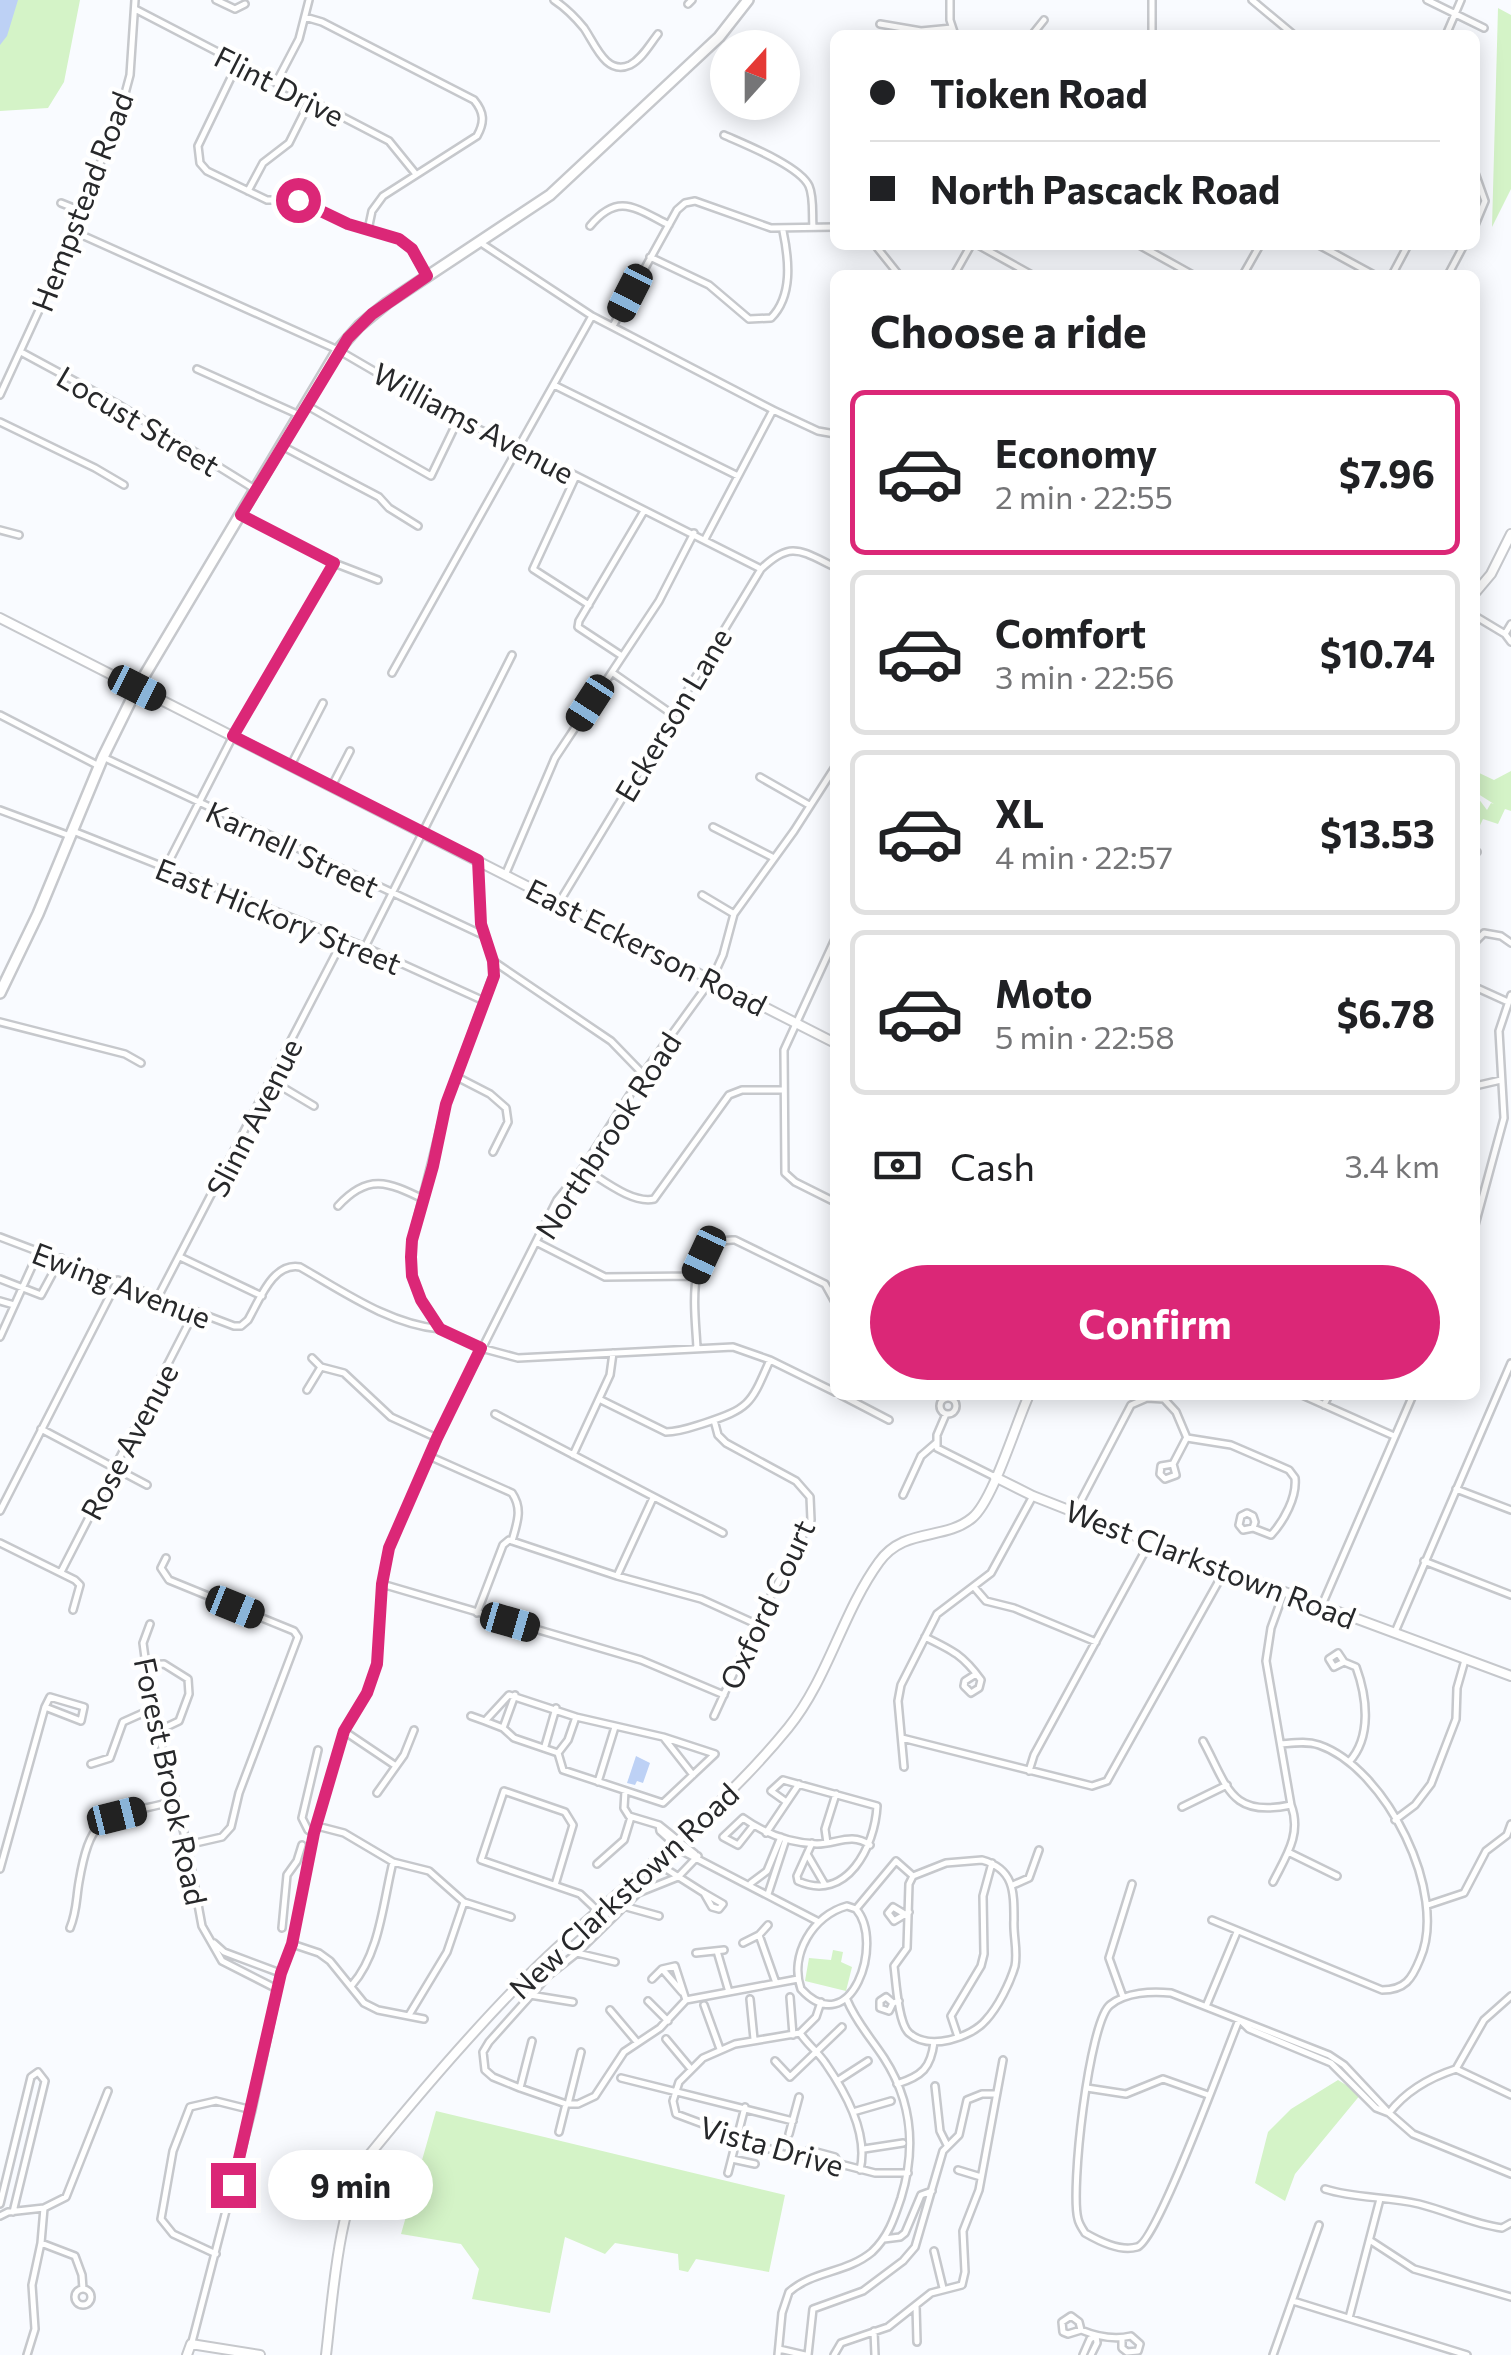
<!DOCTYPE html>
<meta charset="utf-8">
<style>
body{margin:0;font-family:Commissioner,sans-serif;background:#f2f2f2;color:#202124;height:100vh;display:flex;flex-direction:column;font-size:38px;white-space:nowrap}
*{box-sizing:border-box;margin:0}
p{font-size:32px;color:#757577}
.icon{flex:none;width:55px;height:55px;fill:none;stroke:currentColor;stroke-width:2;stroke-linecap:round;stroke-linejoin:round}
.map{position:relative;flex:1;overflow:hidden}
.sheet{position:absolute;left:830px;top:270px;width:650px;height:1130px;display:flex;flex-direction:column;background:#fff;border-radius:15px;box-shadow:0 5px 25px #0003}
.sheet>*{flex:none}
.banner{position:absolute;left:830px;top:30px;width:650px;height:220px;border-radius:15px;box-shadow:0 5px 25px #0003;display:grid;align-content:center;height:220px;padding:0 40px;background:#fff}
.needle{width:65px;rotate:21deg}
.buttons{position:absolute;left:710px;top:30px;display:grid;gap:20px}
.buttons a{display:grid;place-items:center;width:90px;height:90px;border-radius:50%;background:#fff;box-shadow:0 5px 25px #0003;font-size:50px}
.end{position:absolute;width:45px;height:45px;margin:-22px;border:12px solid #db2777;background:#fff;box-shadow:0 0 0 5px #fff}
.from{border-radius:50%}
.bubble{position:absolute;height:70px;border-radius:35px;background:#fff;box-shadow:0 5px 25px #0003;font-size:32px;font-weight:700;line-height:70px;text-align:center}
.car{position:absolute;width:30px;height:60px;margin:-30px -15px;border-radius:12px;box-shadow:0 0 8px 2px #0007;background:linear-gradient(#222 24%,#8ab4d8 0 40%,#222 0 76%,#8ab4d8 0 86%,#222 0)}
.banner b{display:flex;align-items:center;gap:35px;height:95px;font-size:38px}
.banner b+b{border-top:2px solid #e0e0e0}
.banner i{width:25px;height:25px;background:#202124}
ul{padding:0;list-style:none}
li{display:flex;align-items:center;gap:30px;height:165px;margin:0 20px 15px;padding:0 20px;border:5px solid #e0e0e0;border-radius:15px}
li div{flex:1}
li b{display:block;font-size:38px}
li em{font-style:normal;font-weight:700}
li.selected{border-color:#db2777}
li>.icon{width:90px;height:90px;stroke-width:1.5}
h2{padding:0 40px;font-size:45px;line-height:120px}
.pay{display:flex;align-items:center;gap:25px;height:110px;padding:0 40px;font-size:38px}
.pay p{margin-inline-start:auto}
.cta{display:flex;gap:20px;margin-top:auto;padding:20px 40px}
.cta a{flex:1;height:115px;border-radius:60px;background:#db2777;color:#fff;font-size:40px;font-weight:700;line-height:115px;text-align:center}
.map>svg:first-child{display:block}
.green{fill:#d4f3c7}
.water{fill:#bdd1f5}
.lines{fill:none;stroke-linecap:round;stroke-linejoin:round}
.minor-casing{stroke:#c6c8cc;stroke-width:10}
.tertiary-casing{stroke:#c6c8cc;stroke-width:12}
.secondary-casing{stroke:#c6c8cc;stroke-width:14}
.minor{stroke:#fff;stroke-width:5}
.tertiary{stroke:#fff;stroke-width:8}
.secondary{stroke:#fff;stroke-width:9}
.route{stroke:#db2777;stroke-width:12}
.labels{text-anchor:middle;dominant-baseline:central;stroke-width:9;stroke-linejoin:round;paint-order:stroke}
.street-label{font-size:30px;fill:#27282a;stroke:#fff}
</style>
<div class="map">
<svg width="1511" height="2355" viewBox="0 0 1511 2355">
<rect width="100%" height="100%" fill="#f9fbff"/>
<path class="green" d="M0 0H80L64 82 48 108 0 111Z
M1498 8 1511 15V189L1492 227Z
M1475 771 1494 780 1511 771V811L1505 809 1498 824 1483 819 1475 836V794L1487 810 1491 803 1494 804 1475 792Z
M833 1950 843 1952 841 1962 852 1967 846 1991 805 1981 809 1958 831 1960Z
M1338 2080 1361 2094 1295 2174 1285 2201 1255 2183 1268 2132 1291 2109Z
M436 2111 785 2195 769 2272 696 2259 688 2272 679 2270 678 2254 615 2243 605 2254 565 2237 550 2313 472 2299 479 2269 461 2244 401 2234Z"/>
<path class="water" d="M0 0H18L7 36 0 45Z
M636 1756 650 1763 643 1783 637 1781 635 1785 627 1783Z"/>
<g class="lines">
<defs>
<path id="minor" d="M216 0 235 9 245 4
M554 0C566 8 575 17 584 28 595 44 606 76 630 65 642 59 650 44 658 34
M950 0V20L955 35
M1152 0V35
M1252 0 1294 35
M1427 0 1484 28
M688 4 692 0
M135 9 389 141 415 173
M305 17 322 22 474 100C484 112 485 122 477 136L383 196 372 211 368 230
M880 24 921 31 952 28
M1032 35 1044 20
M1446 35 1461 0
M238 63 198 146 200 163 207 171 267 200H297L348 224 399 239 411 249 426 275
M276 83 299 39 309 0
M724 135C744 144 800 166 809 186 814 197 812 215 813 227
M1475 173 1485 201 1475 225
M248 191 263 163 289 143 310 101
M61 203 81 211
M590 226C618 192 635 208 669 225
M75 232 338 350 458 420 519 447 761 569
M481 243 592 316 773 410 818 431 835 434
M875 245 899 275
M978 245 1032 275
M1139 245 1193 275
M1319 245 1374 275
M650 257 709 285 749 319 771 318C793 296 789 260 783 231
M954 275 971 245
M1243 275 1260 245
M1392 275 1408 245
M1448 275 1464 245
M613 326 677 210 685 203 695 201 771 228 835 227
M21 352 119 405 253 488
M197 369 297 414
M554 385 738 476
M0 395 75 232 123 101 130 75 135 0
M306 405 431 476 458 420
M0 422 95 468 124 485
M282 446 379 497 389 508 418 526
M576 476 533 569 589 605
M241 515 334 563 378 580
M0 530 19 535
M705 539 773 410
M1475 616 1505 634 1511 642
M1505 634 1511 624
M622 656 578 627 579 621 644 511
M392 673 592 316
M613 673 672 714
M0 715 99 766
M103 757 485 936
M291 765 323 703
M760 777 809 805
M332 786 350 751
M0 810 70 836
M713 827 774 858
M73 831 365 947 484 1001
M1475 850 1477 852
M478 863 481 924 493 961V976L447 1101 412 1240V1276L421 1300 440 1329 481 1348 518 1358 733 1347 770 1360 835 1392
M165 869 233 736 334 563
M506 873 555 758 659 601 694 533
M702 895 734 914
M560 901 761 569C791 540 801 551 835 567
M835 939 784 1050 785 1173 795 1182 835 1202
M1475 942 1484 933 1501 936 1511 943
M365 947 512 655
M493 961 611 1041 643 1074
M1475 987 1508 1002
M0 1022 125 1054 141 1063
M457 1077 490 1094 506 1108 508 1122 493 1152
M272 1081 314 1106
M1475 1086 1501 1080
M583 1168C602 1179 632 1204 654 1199L729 1095 742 1090H782
M338 1206C368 1173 388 1182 423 1199
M1475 1225 1504 1118 1499 1031 1511 995
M0 1237 234 1326H241L248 1320C260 1299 273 1262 300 1267 344 1292 389 1324 440 1329
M536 1242 605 1277 695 1276
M180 1257 262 1296
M0 1279 41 1295 61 1258
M159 1295 344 938
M0 1301 14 1305
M0 1337 39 1251
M697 1349C696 1316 682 1237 735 1240L825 1284 835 1302
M312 1358 321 1367 344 1373 391 1417 437 1438
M307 1390 321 1367
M841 1395 889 1420
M1302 1395 1394 1436
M940 1406a8 8 0 1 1 16 0a8 8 0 1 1-16 0Z
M1164 1399 1176 1412 1187 1438 1231 1445 1289 1470 1295 1478C1297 1497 1284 1521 1271 1535L1253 1528 1243 1530 1239 1525 1241 1516 1247 1513 1253 1516 1255 1522 1253 1528
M601 1400 666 1432C680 1432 692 1427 705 1423 751 1408 751 1403 770 1360
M1324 1405 1329 1395
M495 1414 723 1533
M946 1414 937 1435V1448L995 1477
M714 1420 718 1435 726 1443 796 1481 810 1497 811 1520 756 1624 714 1716
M41 1429 147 1485
M573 1455 610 1375 613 1353
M429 1456 512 1493C523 1509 517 1523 512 1541
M1173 1464 1161 1466 1160 1474 1165 1479 1176 1475 1173 1464 1186 1439
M1456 1489 1511 1510
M903 1495 921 1456 936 1443
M0 1511 118 1280
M1075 1512 1131 1405 1147 1398 1164 1399
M0 1543 75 1580 80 1585 73 1610
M166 1558 161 1568 169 1580 294 1631 298 1637 239 1793 231 1827 222 1837 187 1845
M1424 1561 1511 1595
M61 1572 195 1311
M617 1576 653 1498
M382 1584 641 1660 724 1695
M974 1587 986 1601 1014 1608 1096 1642
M1322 1605 1413 1395
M477 1613 503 1545 509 1540 617 1576 701 1599 756 1624
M150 1624 143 1643 152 1709 187 1845 202 1926 222 1961 277 1989
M1395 1632 1511 1363
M925 1637C952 1650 963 1655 981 1680L979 1688 971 1693 964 1686 965 1681 976 1674
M1344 1662 1334 1667 1329 1659 1338 1653 1344 1662 1356 1667C1367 1697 1372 1737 1349 1762
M146 1665 164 1664 188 1679 189 1694 179 1721 160 1730
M509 1695 576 1717 663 1737 715 1754 663 1803 563 1770 558 1753 514 1738 503 1728 485 1721Z
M471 1716 485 1721
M503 1728 515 1695
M344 1731 396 1766
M664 1738 693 1775
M902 1738 1092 1786 1107 1781 1225 1570
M1203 1741C1228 1787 1230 1818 1291 1805
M545 1746 556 1708
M558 1753 568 1740 576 1717
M91 1764 110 1758 123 1722 152 1709
M904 1767 898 1701 901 1685 937 1614 991 1573 1033 1496
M1029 1771 1034 1755 1150 1542
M598 1782 615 1727
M625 1791 624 1808 629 1816 659 1825 695 1854
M377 1793 404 1755 414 1730
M785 1801 771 1791 783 1780 877 1806C875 1846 847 1903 798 1881L797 1876 812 1843
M1182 1807 1227 1785
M1395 1820 1415 1805 1431 1784 1456 1719 1457 1688 1465 1660
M659 1825 660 1831 682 1851 817 1921
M317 1826 344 1833 393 1862 429 1871 464 1902 511 1917
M753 1826 738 1845 723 1837 743 1818C764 1833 790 1843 817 1844 837 1844 851 1832 870 1845
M314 1833 308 1830 302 1818 318 1750
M766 1833 799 1784
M827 1843 825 1829 836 1794
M1288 1852 1337 1876
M807 1854 825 1885
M698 1856 678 1877 638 1893 577 1953 549 1975 489 2042 483 2052 485 2070 493 2077 520 2088 566 2104H578L595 2096 624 2052 660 2028 686 2000 798 1979
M982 1860C1014 1869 1014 1891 1014 1920 1013 1936 1018 1950 1015 1966 1010 1983 998 2007 986 2020 971 2038 929 2051 909 2033 898 2023 896 1981 894 1966L907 1948 909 1884 913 1876 946 1863Z
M597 1864 624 1840 631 1817
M663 1867 704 1893 712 1907 719 1909 723 1904 704 1893
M0 1869 45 1707 50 1697 84 1707 81 1721 45 1707
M1273 1882C1286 1856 1302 1834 1291 1805L1266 1661 1271 1628 1284 1592
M751 1883 767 1871 781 1837
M555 1885 573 1825 565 1812 504 1791 481 1860 580 1894 598 1911
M1013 1885 1029 1878 1039 1850
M768 1894 786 1839
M1428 1905 1464 1893 1486 1851 1507 1835 1511 1824
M623 1906 659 1916
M847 1906 856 1909C885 1942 851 2043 801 1989 789 1955 813 1915 847 1906Z
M856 1909 896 1861 913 1876
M903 1913 893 1907 888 1913 894 1921 909 1912
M1212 1920 1382 1990C1405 1990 1412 1979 1420 1959 1449 1894 1386 1768 1319 1745 1307 1741 1294 1743 1281 1744
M70 1928C77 1911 76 1899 79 1882 92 1806 108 1819 175 1801
M282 1928 287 1875 297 1861 302 1845
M759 1935 776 1983
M214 1943 224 1952 280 1973
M743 1943 759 1935 768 1925
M292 1944 319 1953 330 1961 364 2003 378 2010 424 2019
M717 1951 729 1992
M577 1953 615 1962
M696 1953 724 1950
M663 1970 682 1992
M652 1979 662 1969 675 1966 686 2000
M352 1985C380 1953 383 1902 393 1862
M530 1995 573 2002
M1511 1996 1484 2020 1456 2069C1428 2078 1406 2091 1389 2113L1413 2134 1511 2174
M790 1997 793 2035
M1123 1997 1109 1958 1132 1884
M750 1999 754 2039
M648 2001 668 2021
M821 2002 816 2017 800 2033 735 2044 703 2058 679 2082 673 2101 676 2114 783 2154 817 2158 875 2173H908
M893 2003 886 1997 880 2001V2008L889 2011 893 2003 899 2001
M1207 2004 1237 1932
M704 2005 720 2049
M610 2010 637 2042
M409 2015 447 1952 464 1902
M1239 2020C1226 2051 1157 2242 1137 2247 1120 2252 1099 2241 1085 2233 1082 2228 1079 2224 1078 2219 1070 2191 1089 2022 1110 2005 1126 1992 1152 1991 1171 1993L1329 2055 1344 2065 1389 2113 1376 2108 1331 2063 1249 2029 1241 2021
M800 2033C808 2045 819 2053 826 2064 846 2093 869 2134 860 2170
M958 2037 951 2016 981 1966 984 1954 983 1896 992 1863
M666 2039 691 2069
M775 2061 790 2077 842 2027
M1456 2069 1511 2095
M621 2078 793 2121
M837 2081 868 2061
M897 2084C922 2076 931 2068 934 2042
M935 2086 940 2131 947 2145
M520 2088 532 2041
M1087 2088 1126 2094 1163 2079 1208 2095
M568 2104 581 2052
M853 2112 891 2101
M559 2132 566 2104
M789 2134 799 2097
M864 2149 903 2143
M809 2150 835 2157 838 2163
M732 2159 755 2164
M958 2170 981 2177
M728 2173 745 2107
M1325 2189C1356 2199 1387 2196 1419 2204 1447 2211 1473 2224 1502 2228L1511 2223
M0 2204 31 2077 38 2072 45 2081 13 2212
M0 2216 8 2212 44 2208 66 2197 108 2091
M884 2239 900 2237 905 2233 921 2195 932 2191
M1371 2241 1414 2269 1511 2297
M41 2243 75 2256 82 2275 83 2289
M934 2251 943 2288
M216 2254 173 2234 161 2219 173 2151 190 2107 216 2101 252 2110
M75 2297a8 8 0 1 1 16 0a8 8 0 1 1-16 0Z
M1293 2301 1467 2355
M916 2306 917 2342
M1349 2318 1380 2199
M1081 2330 1068 2334 1063 2332 1062 2322 1071 2316 1079 2322 1081 2330C1098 2337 1114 2340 1131 2336L1140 2344 1138 2351 1127 2352 1122 2348V2338
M874 2331 875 2355
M192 2342 252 2110 281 1973 292 1944 314 1833 344 1731 367 1693 377 1664 382 1584 389 1548 437 1438 557 1200 583 1168 643 1074 712 979 723 955 734 914 794 831 835 767
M779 2349 805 2355
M27 2355 35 2329 32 2285 41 2243 44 2208
M778 2355 782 2313 789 2292C812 2271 847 2273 872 2252 888 2237 894 2219 901 2198 916 2149 913 2103 884 2058 871 2038 856 2022 847 2000
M808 2355 813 2309 863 2291 903 2261 915 2247 943 2151 959 2135 967 2100 982 2094H996
M834 2355 841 2343 888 2327 931 2293 962 2285 965 2272 963 2231 979 2190 1003 2060
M1083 2355 1090 2339 1096 2336
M1091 2355 1097 2343 1096 2336
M1273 2355 1319 2225"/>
<path id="tertiary" d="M1475 593 1491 574 1511 534
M0 618 835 1043
M995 1477 1033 1496 1150 1542 1511 1676
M187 2355 191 2344 260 2355
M326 2355C333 2296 338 2203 370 2154 423 2089 486 2015 547 1957 627 1882 718 1814 788 1728 828 1679 842 1613 879 1562 904 1527 944 1541 972 1518 993 1501 1016 1423 1029 1395"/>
<path id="secondary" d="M0 993 38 914 103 757 137 688 338 350 359 326 387 303 550 195 719 37 748 0"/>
</defs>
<use href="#minor" class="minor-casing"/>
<use href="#tertiary" class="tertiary-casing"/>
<use href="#secondary" class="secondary-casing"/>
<use href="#minor" class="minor"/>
<use href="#tertiary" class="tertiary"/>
<use href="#secondary" class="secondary"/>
</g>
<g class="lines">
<path class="route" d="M233 2185 281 1973 292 1944 314 1833 344 1731 367 1693 377 1664 382 1584 389 1548 437 1438 481 1348 440 1329 421 1300 412 1276 411 1257 412 1240 433 1166 446 1104 494 976 493 961 481 924 478 860 233 736 334 563 241 515 348 338 372 314 427 276 412 249 399 239 348 224 298 200"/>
</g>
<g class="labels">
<g class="street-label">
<text transform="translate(280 85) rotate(27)">Flint Drive</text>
<text transform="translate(81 201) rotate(-69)">Hempstead Road</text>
<text transform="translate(139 420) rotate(31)">Locust Street</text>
<text transform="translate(474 422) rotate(28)">Williams Avenue</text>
<text transform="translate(672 714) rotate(-59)">Eckerson Lane</text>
<text transform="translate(293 848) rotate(25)">Karnell Street</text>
<text transform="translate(279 915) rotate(22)">East Hickory Street</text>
<text transform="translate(647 946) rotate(27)">East Eckerson Road</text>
<text transform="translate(253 1117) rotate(-63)">Slinn Avenue</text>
<text transform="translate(607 1135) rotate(-57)">Northbrook Road</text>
<text transform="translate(122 1284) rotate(21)">Ewing Avenue</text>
<text transform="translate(128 1441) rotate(-62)">Rose Avenue</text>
<text transform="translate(1211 1563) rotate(21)">West Clarkstown Road</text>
<text transform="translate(766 1604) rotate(-65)">Oxford Court</text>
<text transform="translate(172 1781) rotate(78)">Forest Brook Road</text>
<text transform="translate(623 1890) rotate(-43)">New Clarkstown Road</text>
<text transform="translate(772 2145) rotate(16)">Vista Drive</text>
</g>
</g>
</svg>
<div class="buttons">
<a><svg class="needle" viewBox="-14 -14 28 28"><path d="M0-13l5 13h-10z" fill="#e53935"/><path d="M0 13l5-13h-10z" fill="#757577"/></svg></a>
</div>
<i class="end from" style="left:298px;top:200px"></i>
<i class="end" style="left:233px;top:2185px"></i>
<div class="bubble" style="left:268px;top:2150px;width:165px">9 min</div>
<i class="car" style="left:630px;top:293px;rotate:207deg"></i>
<i class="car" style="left:137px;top:688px;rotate:117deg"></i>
<i class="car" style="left:590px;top:703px;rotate:213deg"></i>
<i class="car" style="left:704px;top:1255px;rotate:205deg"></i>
<i class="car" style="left:235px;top:1607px;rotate:112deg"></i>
<i class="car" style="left:510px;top:1622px;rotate:106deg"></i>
<i class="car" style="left:117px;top:1816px;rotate:76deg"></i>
<div class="banner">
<b><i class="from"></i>Tioken Road</b>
<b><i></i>North Pascack Road</b>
</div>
<section class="sheet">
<h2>Choose a ride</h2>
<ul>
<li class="selected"><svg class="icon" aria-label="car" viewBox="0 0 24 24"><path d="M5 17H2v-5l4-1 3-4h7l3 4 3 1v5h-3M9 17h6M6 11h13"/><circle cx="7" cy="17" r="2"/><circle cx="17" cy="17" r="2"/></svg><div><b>Economy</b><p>2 min · 22:55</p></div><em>$7.96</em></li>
<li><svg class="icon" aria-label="car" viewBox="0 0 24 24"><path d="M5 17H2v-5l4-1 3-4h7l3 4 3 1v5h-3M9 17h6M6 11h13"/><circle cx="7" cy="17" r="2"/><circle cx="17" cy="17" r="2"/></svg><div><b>Comfort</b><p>3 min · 22:56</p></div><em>$10.74</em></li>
<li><svg class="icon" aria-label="car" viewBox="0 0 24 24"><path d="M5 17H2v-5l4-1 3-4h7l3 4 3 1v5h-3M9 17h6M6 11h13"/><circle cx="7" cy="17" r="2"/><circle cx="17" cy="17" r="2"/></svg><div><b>XL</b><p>4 min · 22:57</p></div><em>$13.53</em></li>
<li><svg class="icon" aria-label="car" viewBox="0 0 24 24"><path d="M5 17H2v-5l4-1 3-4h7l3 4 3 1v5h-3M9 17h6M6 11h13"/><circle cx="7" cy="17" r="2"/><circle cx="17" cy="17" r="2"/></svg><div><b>Moto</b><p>5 min · 22:58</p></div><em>$6.78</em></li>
</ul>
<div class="pay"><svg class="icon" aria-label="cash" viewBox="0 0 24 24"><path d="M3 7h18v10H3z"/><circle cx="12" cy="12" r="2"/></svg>Cash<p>3.4 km</p></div>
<div class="cta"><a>Confirm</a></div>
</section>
</div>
